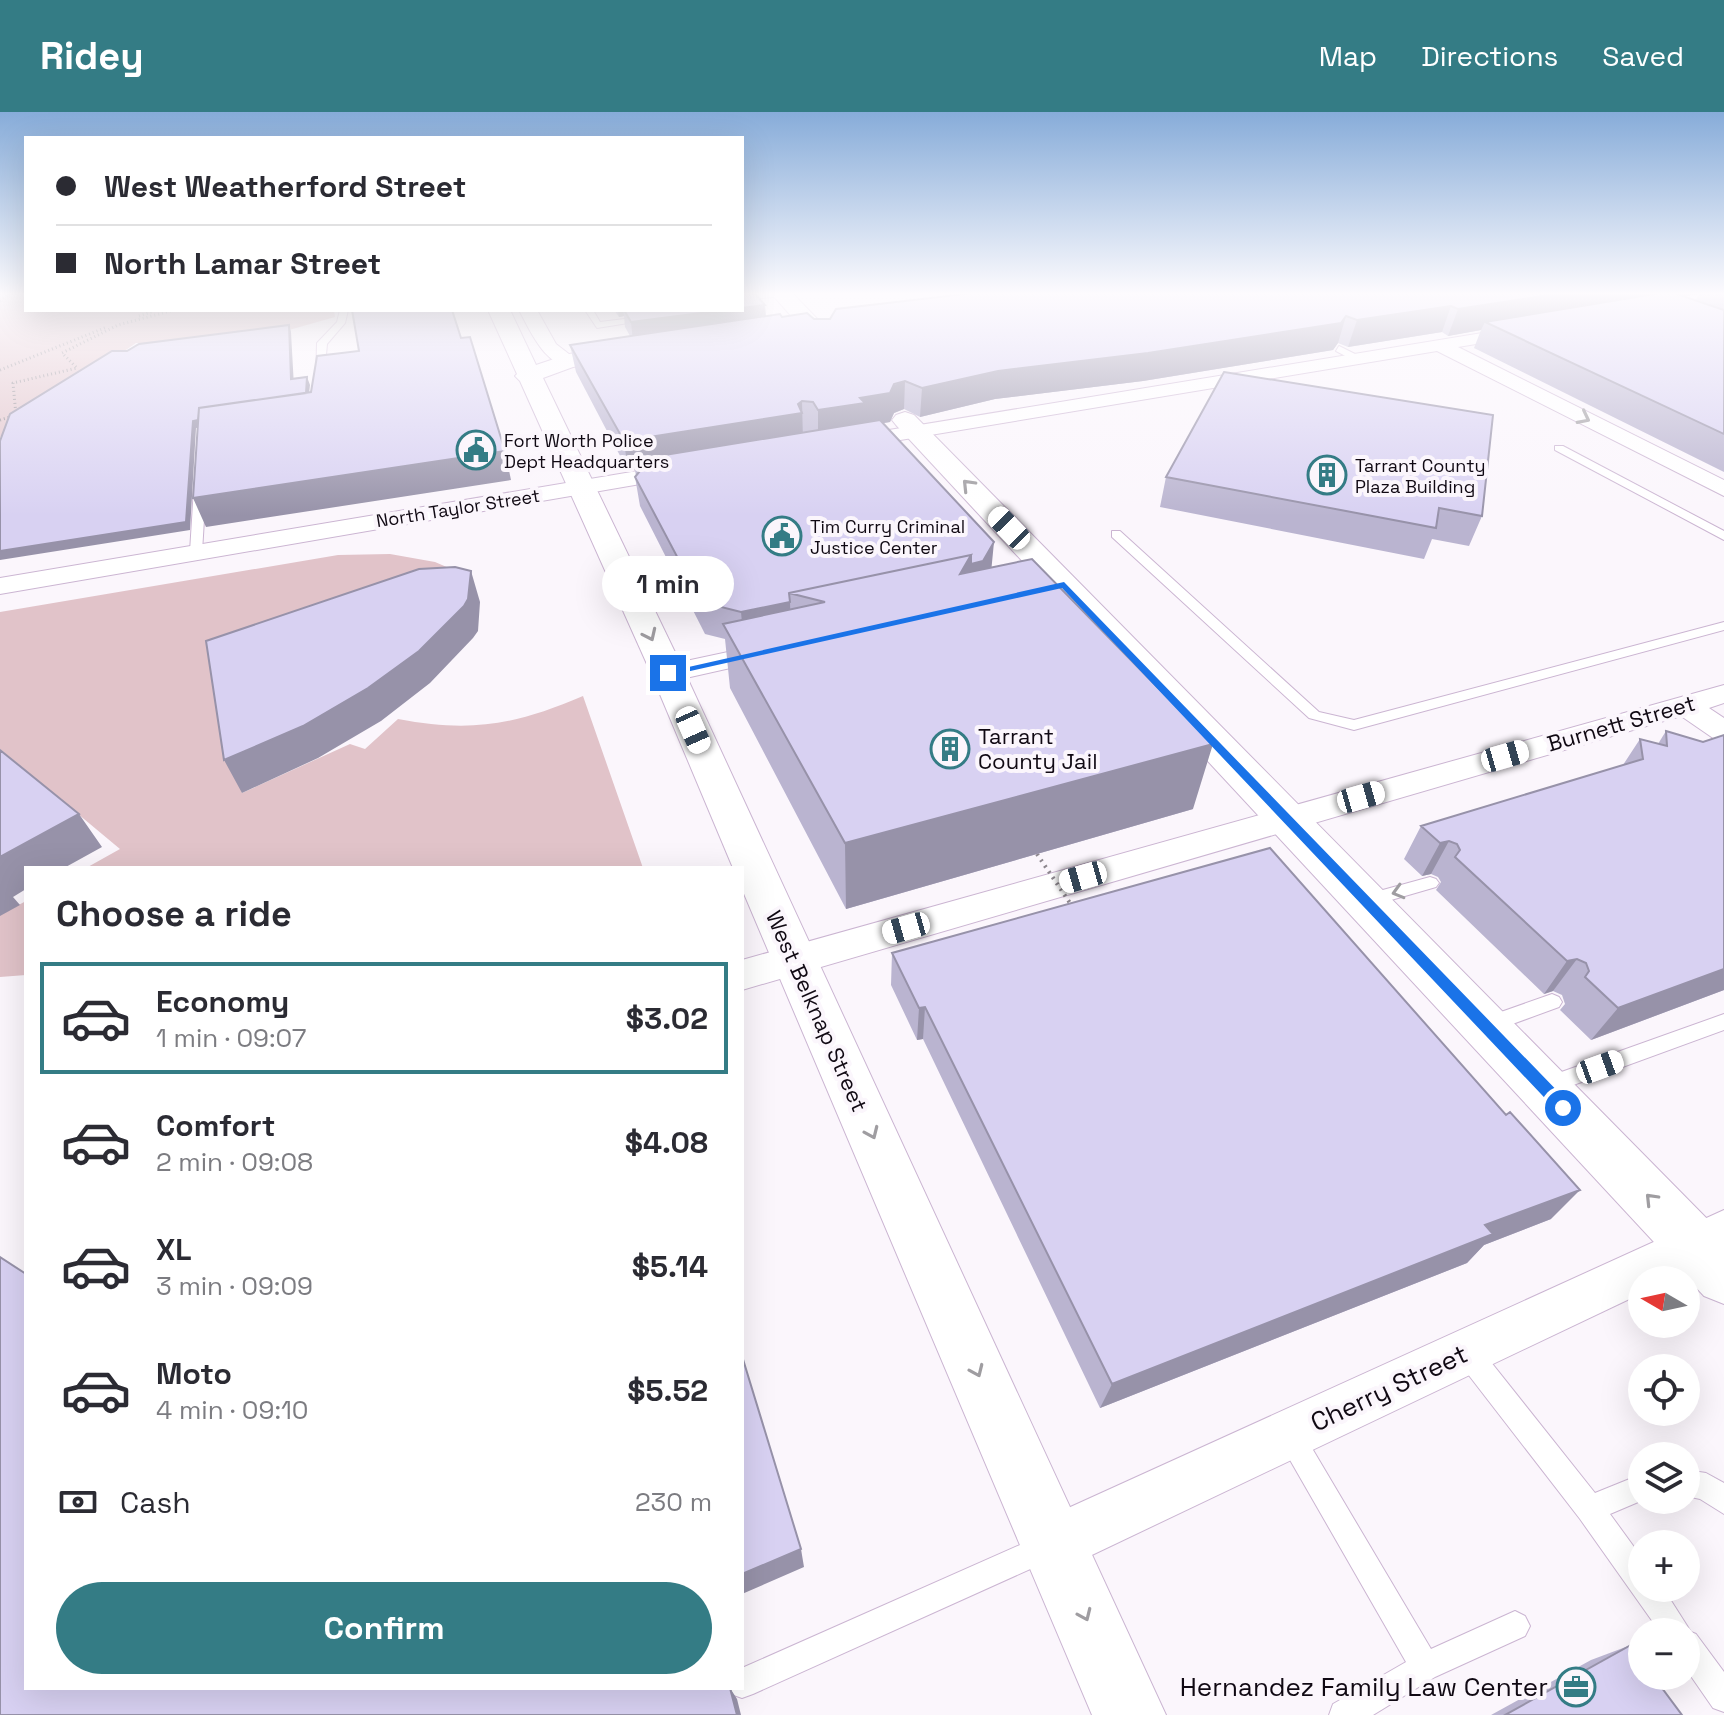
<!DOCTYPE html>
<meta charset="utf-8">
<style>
body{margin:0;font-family:"Space Grotesk",sans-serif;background:#f2f2f3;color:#2b2b33;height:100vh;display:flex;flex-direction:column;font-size:30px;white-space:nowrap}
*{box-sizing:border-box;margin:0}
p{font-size:26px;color:#7c7c81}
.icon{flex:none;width:44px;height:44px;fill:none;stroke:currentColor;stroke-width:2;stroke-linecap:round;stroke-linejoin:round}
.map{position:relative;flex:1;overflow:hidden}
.panel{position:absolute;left:24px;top:754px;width:720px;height:824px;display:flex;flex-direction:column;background:#fff;border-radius:0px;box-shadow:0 8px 32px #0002}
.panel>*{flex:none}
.banner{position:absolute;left:24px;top:24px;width:720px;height:176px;border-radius:0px;box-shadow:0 8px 32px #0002;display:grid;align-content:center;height:176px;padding:0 32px;background:#fff}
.needle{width:52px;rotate:279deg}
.tools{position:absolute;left:1628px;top:1154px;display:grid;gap:16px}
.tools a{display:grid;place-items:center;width:72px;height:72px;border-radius:50%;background:#fff;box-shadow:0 8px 32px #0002;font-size:40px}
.end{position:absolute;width:36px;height:36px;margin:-18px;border:10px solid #1a73e8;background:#fff;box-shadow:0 0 0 4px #fff}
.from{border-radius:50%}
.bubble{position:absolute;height:56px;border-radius:28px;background:#fff;box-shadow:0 8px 32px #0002;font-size:26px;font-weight:700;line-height:56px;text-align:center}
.car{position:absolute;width:24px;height:48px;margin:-24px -12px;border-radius:10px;box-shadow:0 0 6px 2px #0007;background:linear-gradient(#fff 24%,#345 0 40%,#fff 0 76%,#345 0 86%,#fff 0)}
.banner b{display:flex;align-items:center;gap:28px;height:76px;font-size:30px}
.banner b+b{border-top:2px solid #e1e1e2}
.banner i{width:20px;height:20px;background:#2b2b33}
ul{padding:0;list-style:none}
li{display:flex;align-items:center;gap:24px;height:112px;margin:0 16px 12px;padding:0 16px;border:4px solid transparent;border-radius:0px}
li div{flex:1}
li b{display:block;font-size:30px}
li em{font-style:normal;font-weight:700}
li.on{border-color:#347c85}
li>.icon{width:72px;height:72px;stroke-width:1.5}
h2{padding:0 32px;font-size:36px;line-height:96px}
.pay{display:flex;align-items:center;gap:20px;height:88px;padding:0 32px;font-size:30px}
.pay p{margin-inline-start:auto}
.button{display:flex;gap:16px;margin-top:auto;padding:16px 32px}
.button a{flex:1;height:92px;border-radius:48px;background:#347c85;color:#fff;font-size:32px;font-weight:700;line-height:92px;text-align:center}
header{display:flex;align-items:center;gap:48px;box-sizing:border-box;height:112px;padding:0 40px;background:#347c85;color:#fff}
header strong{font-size:38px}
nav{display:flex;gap:44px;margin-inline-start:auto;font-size:28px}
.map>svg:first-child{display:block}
.green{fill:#e1c3c9}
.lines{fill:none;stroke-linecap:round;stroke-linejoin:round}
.service-casing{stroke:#cbb5d2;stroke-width:2}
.minor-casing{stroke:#cbb5d2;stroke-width:2}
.secondary-casing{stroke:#cbb5d2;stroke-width:2}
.path{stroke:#8d878e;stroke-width:3;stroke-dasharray:1 3;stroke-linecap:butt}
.service{fill:#fff;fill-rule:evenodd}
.minor{fill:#fff;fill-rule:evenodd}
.secondary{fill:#fff;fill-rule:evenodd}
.path-bridge{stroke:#8d878e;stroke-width:4;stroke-dasharray:2 5;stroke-linecap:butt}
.wall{fill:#bab4d0;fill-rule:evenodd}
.shaded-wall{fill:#9792a9}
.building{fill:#d8d1f2;stroke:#9792a9;stroke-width:2}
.oneway{stroke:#9f9da1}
.route{fill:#1a73e8}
.labels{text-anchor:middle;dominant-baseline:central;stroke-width:8;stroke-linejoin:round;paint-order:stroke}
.far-poi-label{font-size:18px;fill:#100913;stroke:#fbf6fc;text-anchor:start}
.far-street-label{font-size:18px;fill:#100913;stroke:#fbf6fc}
.street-label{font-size:22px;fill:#100913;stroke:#fbf6fc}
.poi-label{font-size:22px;fill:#100913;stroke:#fbf6fc;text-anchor:start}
.near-street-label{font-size:26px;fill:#100913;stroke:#fbf6fc}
.near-poi-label{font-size:26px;fill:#100913;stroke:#fbf6fc;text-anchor:end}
</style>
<header>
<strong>Ridey</strong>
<nav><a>Map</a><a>Directions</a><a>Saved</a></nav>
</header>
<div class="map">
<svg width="1724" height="1603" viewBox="0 0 1724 1603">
<rect width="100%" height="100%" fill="#fbf6fc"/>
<path class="green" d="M0 180H26V198H334L335 205 282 220 185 231H136L0 325Z
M390 442 435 450 470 465 223 561 242 681 350 632 365 637 398 607C471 621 515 613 583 584L643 756H86L120 737 0 637V500L338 443Z
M26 789V863L0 865V803Z"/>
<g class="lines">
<defs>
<path id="service" d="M785 180 782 184 742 188V182Z
M340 198H348L345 211 327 232 324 266 316 268 317 231 337 210Z
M585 198H593L600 210 649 204 653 207 597 216Z
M1339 234 1359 244 1361 246 1353 248 1336 239Z
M1555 334H1563L1724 419V428L1555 338Z
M200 372 206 375 202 440 196 444 190 440 194 375Z
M1112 419H1120L1319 600 1354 608 1724 510V518L1354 618 1309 606 1112 425Z
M1430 765 1436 767 1439 771 1436 775 1367 795 1358 789 1361 784Z
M1552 882 1559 885 1562 890 1559 895 1488 921 1481 919 1478 913 1481 907Z
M1724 902V918L1546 983 1539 980 1536 974 1539 968Z
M1466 1227 1475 1230 1595 1381 1642 1362 1643 1388 1610 1402 1642 1446V1476H1663L1691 1520 1696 1522 1724 1560V1600L1713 1596 1686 1557V1520H1660L1580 1407 1457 1248 1454 1239 1457 1230Z
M1291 1312 1300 1316 1431 1537 1515 1499 1525 1504 1530 1514 1525 1524 1435 1565 1373 1603H1329L1333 1592 1406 1550 1282 1334 1278 1325 1282 1316Z
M1686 1358 1706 1361 1724 1371V1402L1700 1387 1686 1384Z
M1047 1421 1057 1425 1061 1435 1057 1445 753 1582 742 1586 731 1582 729 1576H742V1556Z"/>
<path id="minor" d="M519 198H537L556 232 578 249 576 253C547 260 530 218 519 198Z
M1525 214 1531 215 1534 219 1531 223 1458 235 1724 368V384L1437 239 846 337 835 331 846 325Z
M685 351 693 353 696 358 693 363 0 482V466Z
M774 530 784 532 788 538 784 544 668 570 658 567 654 561 658 555Z
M1724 573V591L1709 596 1724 606V628L1713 626 1681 604 742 878V848Z
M1724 1098V1142L1669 1168H1642V1181L1073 1452 1053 1460 1033 1452 1025 1432 1033 1412Z"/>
<path id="secondary" d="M770 180H791L831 221 834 226 831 231H815Z
M488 198H510L536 253 569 242 631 233 639 235 642 240 639 245 573 255 543 266 685 561 1166 1603H1092L742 777V756H733L651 561 520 269 515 264 517 262Z
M905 300 914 303 1724 1124V1192L1704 1184 896 313 892 308 896 303Z"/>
</defs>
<use href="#service" class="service-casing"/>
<use href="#minor" class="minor-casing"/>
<use href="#secondary" class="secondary-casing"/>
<path class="path" d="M0 189 11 180
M139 204 157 198
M0 258 107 215
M0 308 16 303 13 271 77 256 62 241 118 213 174 198"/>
<use href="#service" class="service"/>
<use href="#minor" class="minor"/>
<use href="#secondary" class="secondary"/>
<path class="path-bridge" d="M1037 742 1074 797"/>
</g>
<path class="wall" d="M982 180H1724V360L1474 236 1481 218 1448 224 1442 220 1348 235 1338 231 1333 238 1143 269 995 287 920 305 904 297 894 301 890 310 883 311 991 455 1193 697 846 797 730 576 725 527 705 522 640 394 635 365 636 364 635 358 628 359 576 260 570 233 630 224 625 215 624 204 619 205 614 198H742L765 193 766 204 830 207ZM1699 182 1696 188 1685 184Z
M1224 260 1482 404 1469 434 1432 427 1424 447 1160 395 1166 365Z
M1666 619 1724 878 1591 928 1560 898 1565 892 1562 883 1553 879 1544 882 1436 778 1441 770 1438 765 1431 762 1422 764 1404 747 1421 714 1623 653 1640 627 1658 632Z
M892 841 1551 1107 1484 1133 1467 1151 1100 1296 923 927 917 928 891 873Z
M1631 1533 1682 1603H1491L1591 1548Z"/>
<path class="shaded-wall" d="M1568 180H1700L1699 182 1497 215 1485 210 1481 218 1448 224 1458 197Z
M765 193 766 212 633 230 631 210 725 198H742V196Z
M1451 194 1442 220 1348 235 1357 208Z
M618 198H623L624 204 619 205Z
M1346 204 1338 231 1333 238 1143 269 995 287 920 305 922 276 998 259Z
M289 213 291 220 294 275 291 267Z
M307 265 310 273 307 298 196 316 190 418 0 448V439L193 309Z
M905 269 904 297 894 301 890 310 865 314 818 328V298L860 286Z
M802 289 803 330 634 348 635 358 628 359 624 329 798 292Z
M505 339 511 368 206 415 193 386Z
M994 430 991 461 826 514 971 443Z
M471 459 480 490 478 519 473 526 430 571 381 609 318 646 242 681 224 648Z
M790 490 791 522 744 532 741 500Z
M1213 632 1193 697 846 797 845 731Z
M79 702 102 735 64 756H26V777L13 785 20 793 0 804V745Z
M1449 729 1431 762 1422 764 1440 731Z
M1577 847 1553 879 1544 882 1567 849Z
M1724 857V878L1591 928 1618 896Z
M925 895 923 927 917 928 919 896Z
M1580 1078 1551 1107 1484 1133 1467 1151 1100 1296 1112 1272 1485 1113Z
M801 1437 804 1455 742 1482V1462Z
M730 1576 737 1587 741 1603H737Z"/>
<path class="building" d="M742 180H753L765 193 742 196Z
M982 180H1568L1458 197 1451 194 1357 208 1346 204 1341 211 1148 241 998 259 922 276 905 269 894 272 890 281 860 286 865 291 818 298 813 290 802 289 798 292 802 301 624 329 570 233 780 202 782 205 807 201 814 207H830L836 197Z
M1667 180H1671L1724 198V322L1485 210Z
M352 198H452L461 226 470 225 505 339 193 386 199 296 311 280 317 244 359 239Z
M624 198H725L631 210Z
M289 213 291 267 307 265 306 281 199 296 198 308 193 309 186 410 0 439V329L10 302 112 239H127L139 232Z
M1224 260 1493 303 1482 404 1439 396 1436 416 1166 365Z
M880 308 994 430 983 449 971 452V443L789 481 790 490 741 500 701 490 635 365 640 359 634 348Z
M971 443 960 462 1032 447 1213 632 845 731 723 512 825 490 789 481Z
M455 455 471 459 468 487 464 494 419 539 368 576 303 614 224 648 206 529 419 457Z
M1666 619 1703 630 1724 623V857L1618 896 1585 865 1589 859 1586 851 1577 847 1567 849 1455 745 1460 738 1457 732 1449 729 1440 731 1421 714 1643 647 1640 627 1667 634Z
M0 638 79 702 0 745Z
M1270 736 1506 1003 1510 1000 1580 1078 1485 1113 1493 1122 1112 1272 925 895 919 896 892 841Z
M0 1145 26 1162V1576H730L737 1603H0Z
M742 1244 801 1437 742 1462Z
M1631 1533 1642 1548V1564H1653L1682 1603H1505Z"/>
<defs><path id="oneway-chevron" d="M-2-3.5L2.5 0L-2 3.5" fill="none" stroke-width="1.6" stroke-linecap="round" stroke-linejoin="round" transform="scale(2)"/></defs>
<g class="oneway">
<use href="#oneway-chevron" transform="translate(1584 306) rotate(27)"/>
<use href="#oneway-chevron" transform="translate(968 373) rotate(-134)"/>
<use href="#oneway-chevron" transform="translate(650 523) rotate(65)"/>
<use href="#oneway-chevron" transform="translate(1398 780) rotate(164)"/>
<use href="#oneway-chevron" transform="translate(872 1021) rotate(66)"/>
<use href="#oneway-chevron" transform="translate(1651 1087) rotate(-134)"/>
<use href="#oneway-chevron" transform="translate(977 1259) rotate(66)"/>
<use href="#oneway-chevron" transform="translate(1085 1503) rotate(66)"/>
</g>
<linearGradient id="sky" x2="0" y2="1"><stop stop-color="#87acd9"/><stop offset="0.45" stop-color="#fdfbfe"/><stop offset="1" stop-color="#fdfbfe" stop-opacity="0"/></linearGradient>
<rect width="1724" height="404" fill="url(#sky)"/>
<path class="route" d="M1064 470 1569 991V1000H1558L1062 476 668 564 662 561Z"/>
<defs>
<symbol id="civic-ring" viewBox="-11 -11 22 22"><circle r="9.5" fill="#fbf6fc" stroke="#347c85" stroke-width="1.5"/><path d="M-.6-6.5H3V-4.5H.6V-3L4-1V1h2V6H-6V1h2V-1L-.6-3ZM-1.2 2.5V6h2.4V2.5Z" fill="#347c85"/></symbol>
<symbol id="building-ring" viewBox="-11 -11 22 22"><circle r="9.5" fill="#fbf6fc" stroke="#347c85" stroke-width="1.5"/><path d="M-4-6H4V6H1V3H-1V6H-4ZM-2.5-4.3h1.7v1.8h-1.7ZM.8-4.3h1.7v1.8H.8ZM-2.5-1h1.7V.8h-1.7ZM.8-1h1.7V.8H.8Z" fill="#347c85"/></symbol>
<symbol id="office-ring" viewBox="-11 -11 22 22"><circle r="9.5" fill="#fbf6fc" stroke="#347c85" stroke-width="1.5"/><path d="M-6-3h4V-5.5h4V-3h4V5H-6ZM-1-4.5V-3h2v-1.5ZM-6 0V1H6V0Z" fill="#347c85"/></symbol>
</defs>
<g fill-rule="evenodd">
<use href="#civic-ring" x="454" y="316" width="44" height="44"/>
<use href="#building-ring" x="1305" y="341" width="44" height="44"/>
<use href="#civic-ring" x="760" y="402" width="44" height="44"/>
<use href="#building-ring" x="928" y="615" width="44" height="44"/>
<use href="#office-ring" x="1554" y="1553" width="44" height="44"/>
</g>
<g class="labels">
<g class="far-poi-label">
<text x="504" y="328">Fort Worth Police<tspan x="504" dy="21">Dept Headquarters</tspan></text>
<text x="1355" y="353">Tarrant County<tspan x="1355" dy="21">Plaza Building</tspan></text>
<text x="810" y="414">Tim Curry Criminal<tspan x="810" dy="21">Justice Center</tspan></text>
</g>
<g class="far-street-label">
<text transform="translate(458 396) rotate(-9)">North Taylor Street</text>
</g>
<g class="street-label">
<text transform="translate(1621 611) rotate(-16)">Burnett Street</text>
<text transform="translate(817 899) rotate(66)">West Belknap Street</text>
</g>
<g class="poi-label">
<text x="978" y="624">Tarrant<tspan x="978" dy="25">County Jail</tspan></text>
</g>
<g class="near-street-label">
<text transform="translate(1389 1276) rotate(-25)">Cherry Street</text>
</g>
<g class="near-poi-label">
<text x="1548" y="1575">Hernandez Family Law Center</text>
</g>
</g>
</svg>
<div class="tools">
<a><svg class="needle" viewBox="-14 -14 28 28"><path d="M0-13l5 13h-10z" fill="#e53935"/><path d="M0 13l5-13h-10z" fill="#7c7c81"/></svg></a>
<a><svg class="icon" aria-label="locate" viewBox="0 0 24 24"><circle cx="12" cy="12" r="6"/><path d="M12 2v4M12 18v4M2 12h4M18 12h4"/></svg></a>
<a><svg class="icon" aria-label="layers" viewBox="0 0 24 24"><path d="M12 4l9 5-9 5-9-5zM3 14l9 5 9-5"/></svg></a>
<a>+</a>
<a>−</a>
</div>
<i class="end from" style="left:1563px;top:996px"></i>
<i class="end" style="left:668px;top:561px"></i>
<div class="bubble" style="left:602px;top:444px;width:132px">1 min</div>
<i class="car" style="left:1009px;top:416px;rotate:316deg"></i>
<i class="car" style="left:693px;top:618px;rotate:156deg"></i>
<i class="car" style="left:1505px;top:644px;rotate:74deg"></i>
<i class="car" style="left:1361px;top:685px;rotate:74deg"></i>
<i class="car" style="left:1083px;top:765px;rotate:254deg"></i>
<i class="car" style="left:906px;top:816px;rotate:254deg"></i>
<i class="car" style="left:1600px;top:955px;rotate:70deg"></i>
<div class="banner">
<b><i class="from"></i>West Weatherford Street</b>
<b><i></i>North Lamar Street</b>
</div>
<section class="panel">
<h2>Choose a ride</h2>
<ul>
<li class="on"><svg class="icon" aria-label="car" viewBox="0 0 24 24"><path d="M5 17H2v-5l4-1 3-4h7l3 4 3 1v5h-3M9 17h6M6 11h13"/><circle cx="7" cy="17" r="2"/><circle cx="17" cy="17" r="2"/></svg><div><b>Economy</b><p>1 min · 09:07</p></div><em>$3.02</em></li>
<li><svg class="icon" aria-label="car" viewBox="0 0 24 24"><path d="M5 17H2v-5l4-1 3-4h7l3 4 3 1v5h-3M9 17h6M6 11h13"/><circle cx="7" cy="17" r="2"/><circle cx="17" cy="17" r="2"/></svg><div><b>Comfort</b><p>2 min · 09:08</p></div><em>$4.08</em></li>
<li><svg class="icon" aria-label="car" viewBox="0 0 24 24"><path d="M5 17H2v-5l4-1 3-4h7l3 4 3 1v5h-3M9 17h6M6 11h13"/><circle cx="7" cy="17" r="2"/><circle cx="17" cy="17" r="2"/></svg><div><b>XL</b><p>3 min · 09:09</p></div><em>$5.14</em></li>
<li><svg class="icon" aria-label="car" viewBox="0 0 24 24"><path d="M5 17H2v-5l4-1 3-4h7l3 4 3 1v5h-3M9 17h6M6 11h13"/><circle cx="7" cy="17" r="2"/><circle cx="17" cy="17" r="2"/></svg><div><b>Moto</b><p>4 min · 09:10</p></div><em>$5.52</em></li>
</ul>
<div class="pay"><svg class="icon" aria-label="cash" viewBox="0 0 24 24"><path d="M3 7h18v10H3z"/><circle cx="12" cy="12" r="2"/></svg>Cash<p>230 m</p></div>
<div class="button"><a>Confirm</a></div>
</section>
</div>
